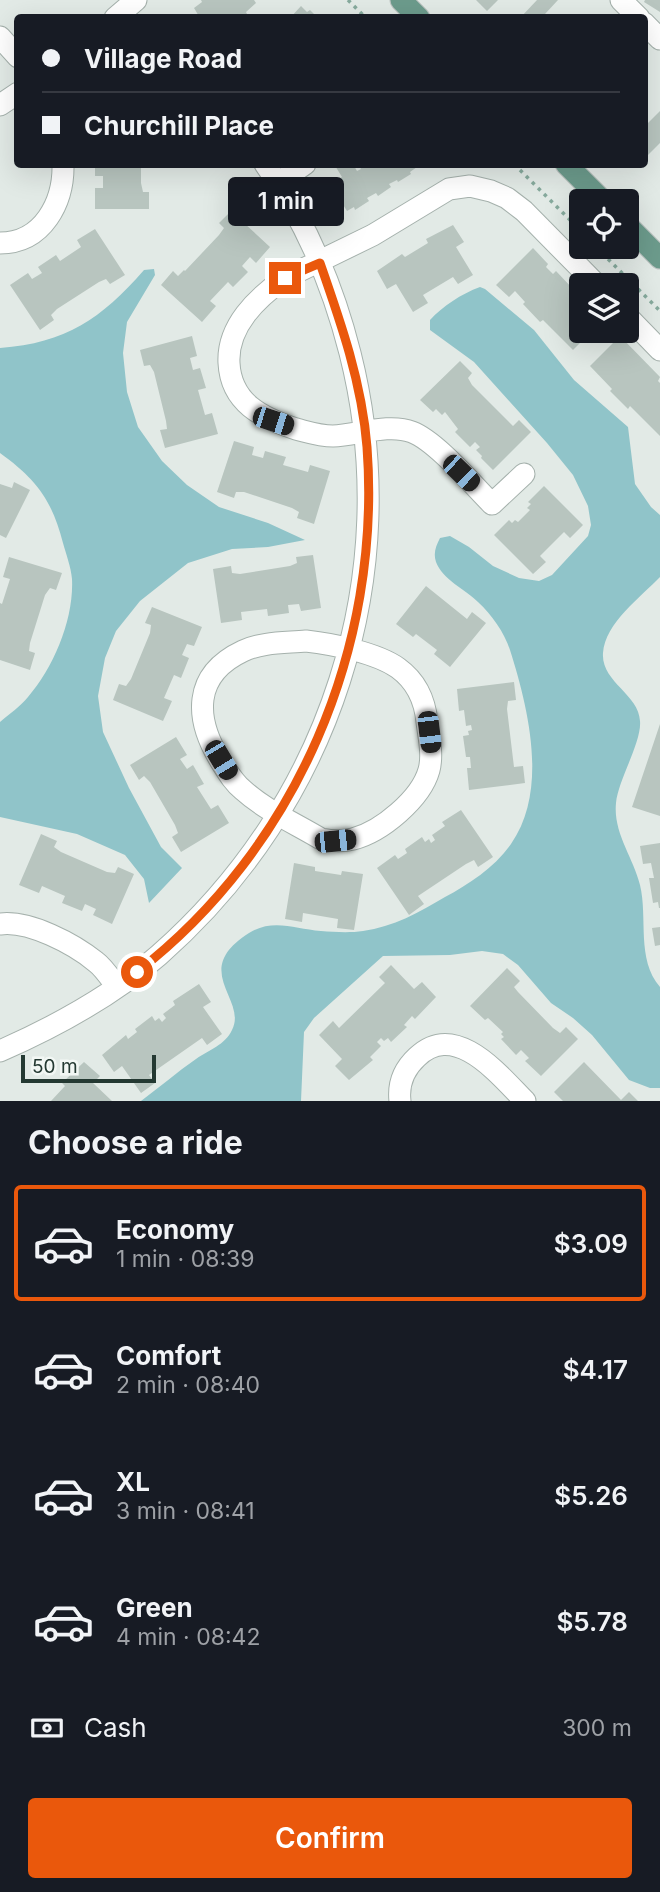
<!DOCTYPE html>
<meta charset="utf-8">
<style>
body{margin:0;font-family:Inter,sans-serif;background:#20242c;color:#f1f3f6;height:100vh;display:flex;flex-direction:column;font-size:26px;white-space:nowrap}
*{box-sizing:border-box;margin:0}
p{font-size:23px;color:#9ea1a6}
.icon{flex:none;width:38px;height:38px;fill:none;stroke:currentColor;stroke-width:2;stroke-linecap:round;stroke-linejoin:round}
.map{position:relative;height:1101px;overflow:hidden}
.drawer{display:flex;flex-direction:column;background:#171b24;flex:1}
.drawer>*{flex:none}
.banner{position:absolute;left:14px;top:14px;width:634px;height:154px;border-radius:7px;box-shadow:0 7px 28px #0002;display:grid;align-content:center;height:154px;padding:0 28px;background:#171b24}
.buttons{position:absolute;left:569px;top:189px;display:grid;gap:14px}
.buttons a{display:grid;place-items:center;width:70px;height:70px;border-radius:7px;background:#171b24;box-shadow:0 7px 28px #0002;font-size:35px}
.scale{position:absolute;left:21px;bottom:18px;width:135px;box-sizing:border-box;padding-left:7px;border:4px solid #243932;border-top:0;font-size:19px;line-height:24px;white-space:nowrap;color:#243932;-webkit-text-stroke:5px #f2f7f4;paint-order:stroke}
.end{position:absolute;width:32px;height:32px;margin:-16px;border:9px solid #ea580c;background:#fff;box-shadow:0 0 0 4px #fff}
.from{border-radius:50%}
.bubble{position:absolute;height:49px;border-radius:7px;background:#171b24;box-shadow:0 7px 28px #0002;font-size:23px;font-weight:600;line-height:49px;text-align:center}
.car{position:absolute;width:21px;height:42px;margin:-21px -10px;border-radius:9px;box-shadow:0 0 5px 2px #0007;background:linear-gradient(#222 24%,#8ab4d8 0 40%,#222 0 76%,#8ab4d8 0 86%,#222 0)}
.banner b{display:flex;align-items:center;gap:24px;height:66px;font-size:26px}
.banner b+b{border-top:2px solid #363941}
.banner i{width:18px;height:18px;background:#f1f3f6}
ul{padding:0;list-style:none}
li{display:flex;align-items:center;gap:21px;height:116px;margin:0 14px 10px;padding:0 14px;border:4px solid transparent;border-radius:7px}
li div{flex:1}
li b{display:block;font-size:26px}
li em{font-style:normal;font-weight:600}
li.current{border-color:#ea580c}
li>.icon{width:63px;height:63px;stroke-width:1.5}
h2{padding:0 28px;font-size:32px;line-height:84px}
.pay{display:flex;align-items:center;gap:18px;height:77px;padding:0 28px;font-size:26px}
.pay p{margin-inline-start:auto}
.primary-button{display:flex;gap:14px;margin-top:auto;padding:14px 28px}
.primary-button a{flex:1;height:80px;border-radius:7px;background:#ea580c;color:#fff;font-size:28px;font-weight:600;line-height:80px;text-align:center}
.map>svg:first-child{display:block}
.water{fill:#90c4c9}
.building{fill:#b8c5bf}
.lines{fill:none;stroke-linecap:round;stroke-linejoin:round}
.minor-casing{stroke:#a5b1ac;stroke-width:23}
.major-casing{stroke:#bdc4c2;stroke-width:23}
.path{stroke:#86aa9d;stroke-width:3.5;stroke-dasharray:3.5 5;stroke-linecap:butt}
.minor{stroke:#fff;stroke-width:21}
.major{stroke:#6c9b8c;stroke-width:21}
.route{stroke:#ea580c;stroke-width:9}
</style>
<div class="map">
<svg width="660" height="1101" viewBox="0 0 660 1101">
<rect width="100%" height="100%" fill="#e2eae6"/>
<path class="water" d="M154 269 155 275 127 322 123 353 127 392 138 427 162 461 187 485 219 507 268 523 305 540 268 547 232 549 188 563 140 601 116 631 105 658 98 696 103 732 129 788 161 847 182 868 149 903 144 879 125 855 77 834 0 817V722C9 714 21 706 28 697 54 667 74 619 72 579 71 567 66 554 63 543 52 500 36 479 0 453V348C66 343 101 319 144 270Z
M480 287 485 289 534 330 574 380 628 427 635 484 651 507 660 515V577C641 597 605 623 603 653 601 682 639 694 640 721 642 742 618 780 616 803 613 833 633 857 640 885 648 918 636 959 660 987V1088H650L629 1080 592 1035 573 1018 551 1003 518 965 503 954 482 951 450 955 383 956 314 1018 304 1032 301 1101H141C160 1087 177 1072 196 1059 209 1050 225 1045 232 1030 248 999 189 971 249 933 273 918 295 929 321 931 334 932 350 933 363 931 393 927 420 912 445 897 469 884 495 867 511 844 549 790 528 707 510 650 504 632 492 615 478 602 466 590 442 579 436 562 433 553 436 546 440 538L450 536 469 547 493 566 519 578 539 581 552 575 588 536 591 525 588 506 573 475 547 443 474 362 430 330V320C443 306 461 294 480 287Z"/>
<path class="building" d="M201 0H254L256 3 246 12 249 18H200L194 8 202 2Z
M476 0H498L487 11Z
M537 0H558L545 14 549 18H520Z
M645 0H660V12L644 2Z
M301 6 307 12 310 10 318 18H290Z
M660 111V143L644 159V127Z
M95 164H141V183L143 192H149V209H95V188H103V176H95Z
M334 164H353L357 171 361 169 359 166 361 164H415L417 167 410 172 411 174 398 182 397 180 389 184 391 187 378 196 376 193 367 198 369 201 355 210 354 207 347 211 332 187 336 184 334 181 342 177Z
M231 211 270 247 256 263 250 257 242 266 248 272 233 287 228 282 210 301 216 306 202 322 161 285 173 271 178 276 184 270 185 271 219 235 224 228 219 223Z
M453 225 464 242 456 247 473 275 458 284 453 277 423 295 428 303 413 312 396 284 387 289 377 271 402 254 405 257 428 243 426 239Z
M95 229 125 275 110 284 106 279 99 282 57 309 51 315 54 320 40 330 10 285 28 273 32 279 42 273 38 267 56 255 60 261 81 247 77 240Z
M533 248 548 264 546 267 553 274 556 271 573 289 571 292 581 302V331H592L573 350 543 320 540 322 523 304 525 302 515 291 509 297 496 285Z
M192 336 197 356 190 358 193 370 200 368 206 388 198 390 205 415 212 413 218 434 165 448 160 430 167 429 166 421 154 372 150 365 144 366 140 350Z
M620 336 660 377 658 381 660 383V436L630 406 628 409 610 391 612 389 590 366Z
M460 361 472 373 468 378 472 385 513 426 519 420 531 432 493 470 481 458 482 456 476 450 480 447 475 442 470 447 455 432 458 429 445 412 442 415 436 409 433 412 420 400Z
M234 441 254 447 252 455 263 458 265 451 286 457 283 465 308 472 310 465 330 471 314 524 297 518 299 512 292 508 244 492H236L234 498 217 492Z
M14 482 30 490 6 538 0 535V484L12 488Z
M544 486 583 525 570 538 564 532 540 556 546 562 533 574 494 535 509 520 512 523 515 520 518 522 530 510 527 508 531 504 528 502Z
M313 555 321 608 301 611 299 604 288 605 289 613 268 616 267 609 241 612 242 620 221 623 213 569 231 566 232 573 240 574 290 566 297 563 296 557Z
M9 557 62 573 56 590 50 588 45 595 30 643 29 651 35 653 30 670 0 660V603L2 604 10 579 3 577Z
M426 586 467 619 472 612 486 623 450 667 434 654 437 650 416 634 413 637 396 624Z
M152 607 202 627 194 646 187 644 182 655 189 658 181 678 174 675 164 698 172 701 163 721 113 700 119 684 126 686 131 679 150 633 151 625 145 623Z
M514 682 516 700 508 701 507 709 514 767 523 766 525 783 469 790 467 768H471L470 757H466L463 736 469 735 468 731 472 730 471 725 466 726 464 710 459 711 457 689Z
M660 724V816L632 807Z
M176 737 187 755 180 759 187 769 193 765 204 784 197 787 211 809 218 805 229 823 181 852 172 837 178 833 175 825 150 782 144 776 139 780 130 765Z
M461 810 493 857 478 867 474 860 466 864 418 896 424 904 409 915 377 868 395 855 398 859 407 853 405 849 422 837 425 842 429 839 431 843 435 840 432 835 445 826 442 822Z
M41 834 57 841 54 847 61 852 107 872 115 873 118 867 134 874 112 924 93 915 96 909 85 904 82 911 62 903 65 896 42 886 39 893 19 885Z
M660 843V908H659L658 902 653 903 649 878H654L651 863 643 864 640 846Z
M294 863 315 867V871L341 875 342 871 363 874 354 930 337 928 338 919 303 913 302 922 285 919Z
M660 927V945L655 946 652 928Z
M391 965 414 989 422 982 436 997 415 1019 412 1016 404 1025 407 1027 391 1042 388 1038 384 1041 381 1038 377 1042 381 1046 370 1057 373 1060 349 1080 335 1066 342 1059 319 1035 333 1021 339 1028 385 983 379 977Z
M507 968 520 981 514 987 518 992 553 1028 560 1033 566 1027 578 1039 541 1076 525 1061 529 1058 521 1050 516 1055 501 1039 504 1037 501 1034 503 1032 488 1018 485 1020 470 1006Z
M199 984 211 1002 203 1007 222 1034 207 1045 202 1038 149 1075 155 1083 141 1093 122 1066 114 1072 102 1055 126 1035 128 1039 137 1032 135 1029 152 1016 155 1021 159 1018 162 1022 166 1018 163 1014 175 1005 173 1001Z
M84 1062 100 1076 93 1083 112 1101H51L65 1086 62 1083Z
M584 1062 621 1100 629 1092 638 1101H563L554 1092Z"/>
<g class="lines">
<defs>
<path id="minor" d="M621 0 639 18
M115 18 136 0
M644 23 660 39
M0 37 18 57
M0 105 18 93
M278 183 305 164
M0 243C43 243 64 202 63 164
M626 315 660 350
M524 474 492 504C473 485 436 441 412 432 389 423 357 435 333 436 320 436 308 432 296 429 262 418 231 403 229 363 227 326 257 298 285 278L373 235 449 189 470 186 491 191 507 198 524 211 597 285
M306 641C333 644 377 653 398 668 416 681 425 701 427 722 429 738 433 755 429 770 421 799 381 832 353 839 342 842 332 841 321 839 296 824 265 810 243 790 233 782 227 771 220 760 195 719 192 675 243 651 262 642 285 643 306 641Z
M0 924C29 920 74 944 96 962 104 968 111 979 117 987
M0 1051C57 1026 112 996 159 955 330 805 406 574 350 353 333 286 305 220 265 164
M400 1101C398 1084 404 1069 417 1057 456 1020 499 1075 525 1101"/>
<path id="major" d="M401 0 419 18
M566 164 603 201
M626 224 660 258"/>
</defs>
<use href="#minor" class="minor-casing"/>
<use href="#major" class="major-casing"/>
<path class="path" d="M348 0 366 18
M514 164 581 231
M596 247 660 311"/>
<use href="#minor" class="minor"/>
<use href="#major" class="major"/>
</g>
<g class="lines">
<path class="route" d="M137 972C297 848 382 647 367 447 362 383 341 323 320 263L285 278"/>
</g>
</svg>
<div class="buttons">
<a><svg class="icon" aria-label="locate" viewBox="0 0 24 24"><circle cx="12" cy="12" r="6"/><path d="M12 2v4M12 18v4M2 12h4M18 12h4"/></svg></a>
<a><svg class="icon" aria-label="layers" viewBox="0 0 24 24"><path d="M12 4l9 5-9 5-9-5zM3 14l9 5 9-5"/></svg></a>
</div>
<div class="scale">50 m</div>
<i class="end from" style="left:137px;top:972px"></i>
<i class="end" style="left:285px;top:278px"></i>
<div class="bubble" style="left:228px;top:177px;width:116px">1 min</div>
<i class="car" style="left:273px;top:421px;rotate:108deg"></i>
<i class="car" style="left:461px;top:473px;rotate:134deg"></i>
<i class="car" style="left:429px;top:732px;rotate:173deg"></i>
<i class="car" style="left:221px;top:760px;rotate:149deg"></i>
<i class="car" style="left:335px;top:841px;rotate:84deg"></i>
<div class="banner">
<b><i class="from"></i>Village Road</b>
<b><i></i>Churchill Place</b>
</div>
</div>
<section class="drawer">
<h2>Choose a ride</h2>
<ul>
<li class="current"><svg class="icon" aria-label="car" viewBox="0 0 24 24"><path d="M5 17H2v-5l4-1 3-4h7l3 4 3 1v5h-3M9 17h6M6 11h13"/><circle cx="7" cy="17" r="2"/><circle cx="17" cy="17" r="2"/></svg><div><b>Economy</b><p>1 min · 08:39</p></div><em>$3.09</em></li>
<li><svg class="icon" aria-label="car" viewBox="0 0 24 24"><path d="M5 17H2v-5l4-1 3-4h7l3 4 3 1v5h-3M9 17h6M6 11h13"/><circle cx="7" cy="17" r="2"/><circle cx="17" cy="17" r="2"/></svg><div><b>Comfort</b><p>2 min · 08:40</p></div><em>$4.17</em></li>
<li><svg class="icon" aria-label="car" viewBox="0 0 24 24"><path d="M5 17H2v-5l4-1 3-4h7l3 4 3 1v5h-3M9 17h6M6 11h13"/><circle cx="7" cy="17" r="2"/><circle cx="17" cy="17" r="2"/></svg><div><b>XL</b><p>3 min · 08:41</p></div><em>$5.26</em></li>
<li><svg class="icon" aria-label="car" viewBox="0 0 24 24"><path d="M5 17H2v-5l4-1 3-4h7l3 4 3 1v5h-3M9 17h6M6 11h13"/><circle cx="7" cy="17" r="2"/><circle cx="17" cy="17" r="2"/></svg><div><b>Green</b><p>4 min · 08:42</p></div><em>$5.78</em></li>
</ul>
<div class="pay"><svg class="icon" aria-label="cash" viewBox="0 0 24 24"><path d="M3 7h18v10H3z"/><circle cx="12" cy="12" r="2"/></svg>Cash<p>300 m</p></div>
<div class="primary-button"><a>Confirm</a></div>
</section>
